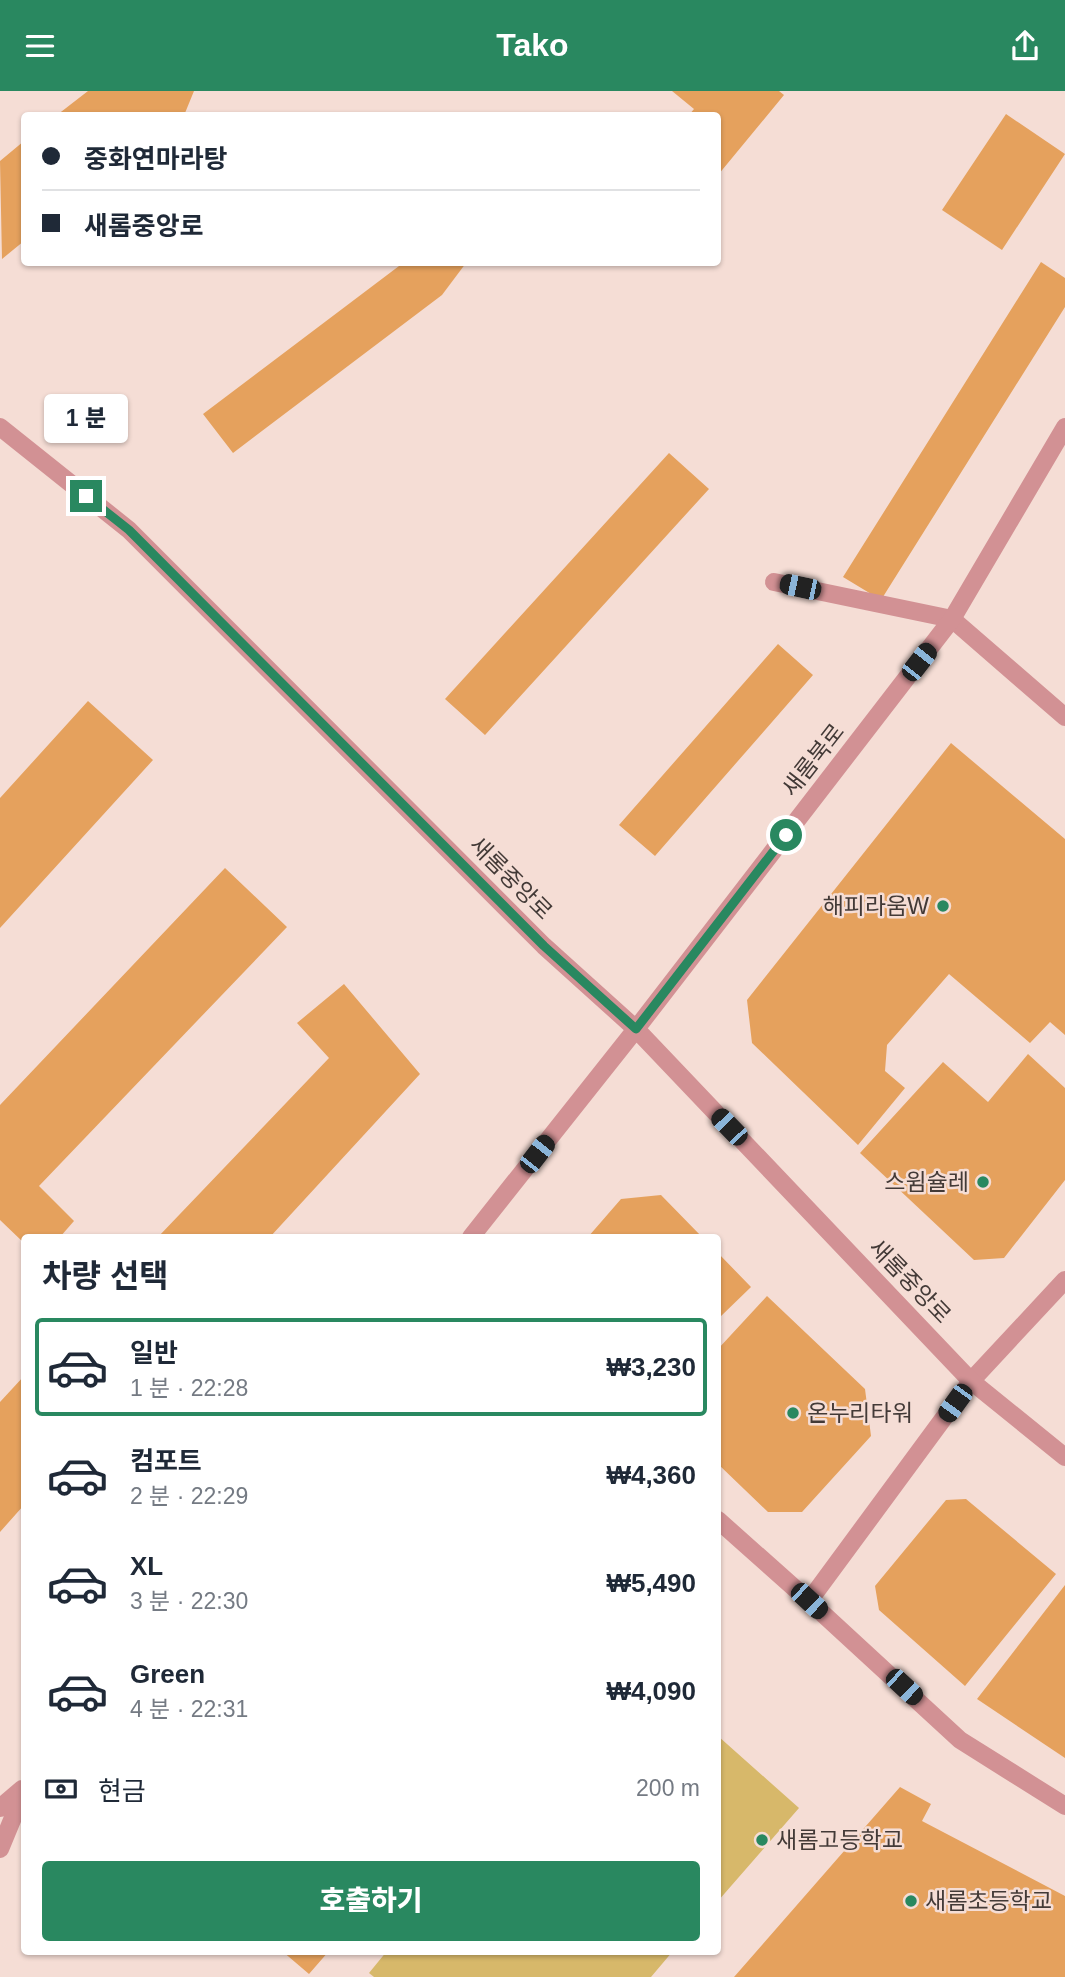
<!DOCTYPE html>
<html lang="ko">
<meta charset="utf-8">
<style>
body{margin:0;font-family:Arial,"Noto Sans KR",sans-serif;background:#f2f2f3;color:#1f2937;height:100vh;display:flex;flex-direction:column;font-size:26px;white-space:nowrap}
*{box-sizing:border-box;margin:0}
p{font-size:23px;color:#747a83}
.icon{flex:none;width:38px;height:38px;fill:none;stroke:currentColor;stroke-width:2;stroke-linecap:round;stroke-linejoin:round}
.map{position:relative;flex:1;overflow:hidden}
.details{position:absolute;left:21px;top:1143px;width:700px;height:721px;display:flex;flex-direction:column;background:#fff;border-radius:7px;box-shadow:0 2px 5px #0004}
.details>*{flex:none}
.guide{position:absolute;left:21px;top:21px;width:700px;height:154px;border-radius:7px;box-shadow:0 2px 5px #0004;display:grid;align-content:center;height:154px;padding:0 21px;background:#fff}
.end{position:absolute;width:32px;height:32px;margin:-16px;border:9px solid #298860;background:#fff;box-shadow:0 0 0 4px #fff}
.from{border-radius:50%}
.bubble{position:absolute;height:49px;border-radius:7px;background:#fff;box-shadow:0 2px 5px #0004;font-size:23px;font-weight:800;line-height:49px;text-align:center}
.car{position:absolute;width:21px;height:42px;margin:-21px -10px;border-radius:9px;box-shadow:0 0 5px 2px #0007;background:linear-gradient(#222 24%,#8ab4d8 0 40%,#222 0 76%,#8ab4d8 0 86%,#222 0)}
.guide b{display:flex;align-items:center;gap:24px;height:66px;font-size:26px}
.guide b+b{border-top:2px solid #e0e1e3}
.guide i{width:18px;height:18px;background:#1f2937}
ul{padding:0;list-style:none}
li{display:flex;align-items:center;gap:21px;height:98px;margin:0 14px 10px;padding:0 7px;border:4px solid transparent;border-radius:7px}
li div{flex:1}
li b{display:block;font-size:26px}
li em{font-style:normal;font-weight:800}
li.active{border-color:#298860}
li>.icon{width:63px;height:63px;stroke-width:1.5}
h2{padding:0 21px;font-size:32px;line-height:84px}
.pay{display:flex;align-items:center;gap:18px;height:77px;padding:0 21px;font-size:26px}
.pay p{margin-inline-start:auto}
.cta{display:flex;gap:14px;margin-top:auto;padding:14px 21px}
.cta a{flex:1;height:80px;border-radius:7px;background:#298860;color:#fff;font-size:28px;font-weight:800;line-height:80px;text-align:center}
header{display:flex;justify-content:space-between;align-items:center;height:91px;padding:0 21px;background:#298860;color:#fff;font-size:32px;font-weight:800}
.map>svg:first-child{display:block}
.green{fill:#d7b86a}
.building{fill:#e5a15d}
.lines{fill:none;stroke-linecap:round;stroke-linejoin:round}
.service{stroke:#d29194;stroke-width:18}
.minor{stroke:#d29194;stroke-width:18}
.tertiary{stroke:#d29194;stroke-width:18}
.route{stroke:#298860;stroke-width:9}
.poi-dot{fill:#298860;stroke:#f5ddd5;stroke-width:2.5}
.labels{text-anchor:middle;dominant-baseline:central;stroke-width:5;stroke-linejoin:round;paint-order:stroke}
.street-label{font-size:23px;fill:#433a37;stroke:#f5ddd5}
.poi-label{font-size:23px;fill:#433a37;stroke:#f5ddd5;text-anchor:start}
</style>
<header><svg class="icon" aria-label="menu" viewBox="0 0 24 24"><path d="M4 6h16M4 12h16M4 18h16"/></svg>Tako<svg class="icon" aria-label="share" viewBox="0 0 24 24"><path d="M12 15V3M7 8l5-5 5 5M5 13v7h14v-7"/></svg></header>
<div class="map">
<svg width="1065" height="1886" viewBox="0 0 1065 1886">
<rect width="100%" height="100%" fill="#f5ddd5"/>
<path class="green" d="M718 1645 799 1717 718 1810Z
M387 1860H673L651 1886H374L369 1882Z"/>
<path class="building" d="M88 0H194L185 22 182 24H57Z
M672 0H779L784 4 718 84V24H689L694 18Z
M1006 23 1065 63 1002 159 942 119Z
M24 50V150L2 168 0 70Z
M1041 171 1065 187V216L881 509 843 486Z
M403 172H466L442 204 233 362 203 323Z
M669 362 709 398 485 644 445 608Z
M778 553 813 584 655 765 619 734Z
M88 610 153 669 0 837V707Z
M951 652 1065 748V944L1050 931 1030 952 949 883 887 954 885 980 905 997 858 1054 752 952 747 909Z
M225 777 287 836 39 1095 74 1130 60 1146H24V1152L0 1129V1014Z
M344 893 420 983 270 1146H158L329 967 297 932Z
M1028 963 1065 997V1089L1004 1167 974 1169 860 1062 943 971 988 1011Z
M661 1104 702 1146H588L621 1108Z
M718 1162 751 1196 718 1228Z
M767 1205 865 1298 871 1345 802 1421H768L718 1373V1258Z
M24 1285V1414L0 1441V1311Z
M966 1408 1056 1483 965 1595 879 1519 875 1495 946 1409Z
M1065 1494V1667L977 1608Z
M900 1696 931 1713 922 1730 1065 1805V1886H734Z
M282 1860H329L309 1883Z"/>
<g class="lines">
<path class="service" d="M774 491 952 528"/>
<path class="minor" d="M952 528 1065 626
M718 1429 809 1510 960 1649 1065 1715
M809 1510 971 1290 1065 1189"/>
<path class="tertiary" d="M0 336 129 439 544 855 636 938 971 1290 1065 1366
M471 1146 636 938 952 528 1065 336
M0 1717 22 1698
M0 1758 24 1700"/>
</g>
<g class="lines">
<path class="route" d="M86 405 129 439 544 855 636 938 786 744"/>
</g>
<g class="poi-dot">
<circle cx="943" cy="815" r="7"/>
<circle cx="983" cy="1091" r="7"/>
<circle cx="793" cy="1322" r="7"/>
<circle cx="762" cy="1749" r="7"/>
<circle cx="911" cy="1810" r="7"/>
</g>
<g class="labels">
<g class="street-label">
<text transform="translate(813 669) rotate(-52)">새롬북로</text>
<text transform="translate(511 787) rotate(45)">새롬중앙로</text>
<text transform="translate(910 1190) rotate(46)">새롬중앙로</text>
</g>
<g class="poi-label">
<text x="929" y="815" text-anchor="end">해피라움W</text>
<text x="969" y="1091" text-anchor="end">스윔슐레</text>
<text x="807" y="1322">온누리타워</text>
<text x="776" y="1749">새롬고등학교</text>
<text x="925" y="1810">새롬초등학교</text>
</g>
</g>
</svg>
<i class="end from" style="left:786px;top:744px"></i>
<i class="end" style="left:86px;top:405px"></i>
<div class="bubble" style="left:44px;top:303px;width:84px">1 분</div>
<i class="car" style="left:800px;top:496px;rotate:282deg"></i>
<i class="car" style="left:919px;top:571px;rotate:38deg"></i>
<i class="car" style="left:729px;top:1036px;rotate:316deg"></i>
<i class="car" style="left:537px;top:1063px;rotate:38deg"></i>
<i class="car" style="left:955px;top:1312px;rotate:216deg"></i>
<i class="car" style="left:809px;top:1510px;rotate:133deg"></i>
<i class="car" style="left:904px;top:1596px;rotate:133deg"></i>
<div class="guide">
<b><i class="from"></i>중화연마라탕</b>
<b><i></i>새롬중앙로</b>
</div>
<section class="details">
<h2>차량 선택</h2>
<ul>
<li class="active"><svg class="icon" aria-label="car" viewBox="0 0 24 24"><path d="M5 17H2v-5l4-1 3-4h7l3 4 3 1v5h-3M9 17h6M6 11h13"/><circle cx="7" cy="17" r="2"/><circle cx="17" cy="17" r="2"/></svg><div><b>일반</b><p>1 분 · 22:28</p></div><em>₩3,230</em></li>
<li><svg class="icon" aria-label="car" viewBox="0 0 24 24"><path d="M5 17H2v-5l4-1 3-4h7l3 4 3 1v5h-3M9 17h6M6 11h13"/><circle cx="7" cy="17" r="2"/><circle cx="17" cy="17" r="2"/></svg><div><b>컴포트</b><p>2 분 · 22:29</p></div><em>₩4,360</em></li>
<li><svg class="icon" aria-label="car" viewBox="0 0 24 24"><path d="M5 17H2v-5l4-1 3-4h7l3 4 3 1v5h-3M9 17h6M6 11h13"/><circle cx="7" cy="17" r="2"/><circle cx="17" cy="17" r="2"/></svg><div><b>XL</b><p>3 분 · 22:30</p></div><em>₩5,490</em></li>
<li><svg class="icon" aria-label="car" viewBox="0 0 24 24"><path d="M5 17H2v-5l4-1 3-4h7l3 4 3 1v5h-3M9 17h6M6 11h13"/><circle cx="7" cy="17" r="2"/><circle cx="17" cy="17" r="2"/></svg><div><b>Green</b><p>4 분 · 22:31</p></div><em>₩4,090</em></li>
</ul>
<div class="pay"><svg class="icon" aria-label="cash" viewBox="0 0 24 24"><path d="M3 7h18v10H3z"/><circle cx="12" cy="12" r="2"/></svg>현금<p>200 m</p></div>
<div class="cta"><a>호출하기</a></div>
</section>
</div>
